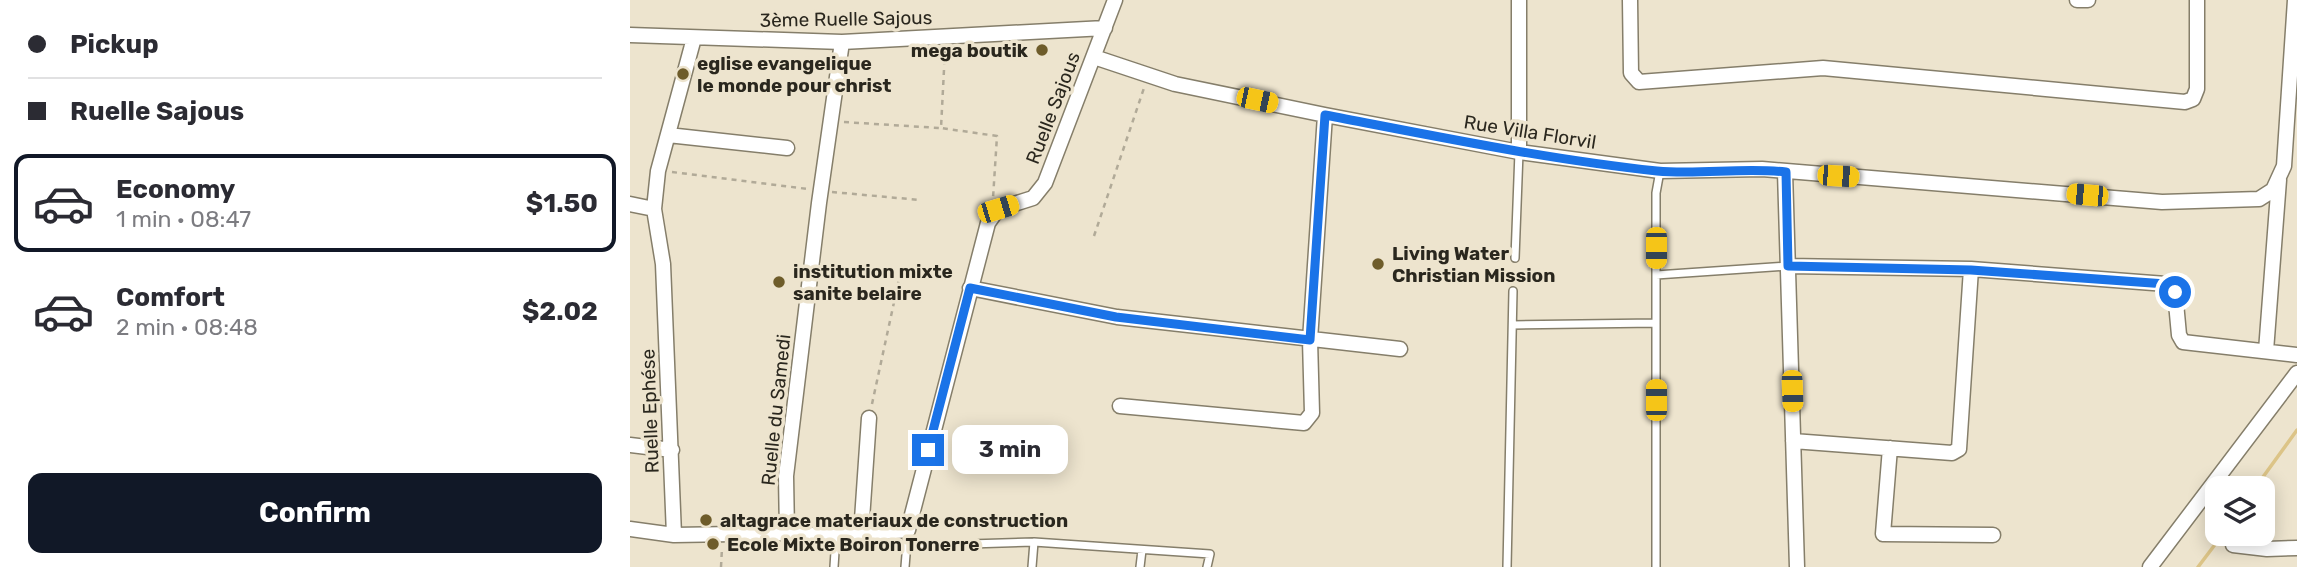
<!DOCTYPE html>
<meta charset="utf-8">
<style>
body{margin:0;font-family:Rubik,sans-serif;background:#f2f2f3;color:#2b2b33;height:100vh;display:flex;flex-direction:column;font-size:26px;white-space:nowrap}
*{box-sizing:border-box;margin:0}
p{font-size:23px;color:#7c7c81}
.icon{flex:none;width:38px;height:38px;fill:none;stroke:currentColor;stroke-width:2;stroke-linecap:round;stroke-linejoin:round}
.map{position:relative;flex:1;overflow:hidden}
.sheet{display:flex;flex-direction:column;background:#fff;width:630px}
.sheet>*{flex:none}
.guide{display:grid;align-content:center;height:154px;padding:0 28px;background:#fff}
.fabs{position:absolute;left:1575px;top:476px;display:grid;gap:14px}
.fabs a{display:grid;place-items:center;width:70px;height:70px;border-radius:14px;background:#fff;box-shadow:0 4px 18px #0003;font-size:35px}
.end{position:absolute;width:32px;height:32px;margin:-16px;border:9px solid #1a73e8;background:#fff;box-shadow:0 0 0 4px #fff}
.from{border-radius:50%}
.bubble{position:absolute;height:49px;border-radius:14px;background:#fff;box-shadow:0 4px 18px #0003;font-size:23px;font-weight:700;line-height:49px;text-align:center}
.car{position:absolute;width:21px;height:42px;margin:-21px -10px;border-radius:9px;box-shadow:0 0 5px 2px #0007;background:linear-gradient(#f5c518 24%,#345 0 40%,#f5c518 0 76%,#345 0 86%,#f5c518 0)}
.guide b{display:flex;align-items:center;gap:24px;height:66px;font-size:26px}
.guide b+b{border-top:2px solid #e1e1e2}
.guide i{width:18px;height:18px;background:#2b2b33}
ul{padding:0;list-style:none}
li{display:flex;align-items:center;gap:21px;height:98px;margin:0 14px 10px;padding:0 14px;border:4px solid transparent;border-radius:14px}
li div{flex:1}
li b{display:block;font-size:26px}
li em{font-style:normal;font-weight:700}
li.on{border-color:#111827}
li>.icon{width:63px;height:63px;stroke-width:1.5}
.cta{display:flex;gap:14px;margin-top:auto;padding:14px 28px}
.cta a{flex:1;height:80px;border-radius:14px;background:#111827;color:#fff;font-size:28px;font-weight:700;line-height:80px;text-align:center}
main{display:flex;flex:1;min-height:0}
.map>svg:first-child{display:block}
.lines{fill:none;stroke-linecap:round;stroke-linejoin:round}
.stream{stroke:#dcc487;stroke-width:3.5}
.service-casing{stroke:#857e6a;stroke-width:10}
.minor-casing{stroke:#857e6a;stroke-width:17}
.path{stroke:#b1aa98;stroke-width:2.5;stroke-dasharray:5 5;stroke-linecap:butt}
.service{stroke:#fff;stroke-width:7}
.minor{stroke:#fff;stroke-width:14}
.route{stroke:#1a73e8;stroke-width:9}
.poi-dot{fill:#6e5c2a;stroke:#ede4ce;stroke-width:2.5}
.labels{text-anchor:middle;dominant-baseline:central;stroke-width:7;stroke-linejoin:round;paint-order:stroke}
.street-label{font-size:19px;fill:#2a271e;stroke:#ede4ce}
.poi-label{font-size:19px;font-weight:bold;fill:#2a271e;stroke:#ede4ce;text-anchor:start}
</style>
<main>
<section class="sheet">
<div class="guide">
<b><i class="from"></i>Pickup</b>
<b><i></i>Ruelle Sajous</b>
</div>
<ul>
<li class="on"><svg class="icon" aria-label="car" viewBox="0 0 24 24"><path d="M5 17H2v-5l4-1 3-4h7l3 4 3 1v5h-3M9 17h6M6 11h13"/><circle cx="7" cy="17" r="2"/><circle cx="17" cy="17" r="2"/></svg><div><b>Economy</b><p>1 min · 08:47</p></div><em>$1.50</em></li>
<li><svg class="icon" aria-label="car" viewBox="0 0 24 24"><path d="M5 17H2v-5l4-1 3-4h7l3 4 3 1v5h-3M9 17h6M6 11h13"/><circle cx="7" cy="17" r="2"/><circle cx="17" cy="17" r="2"/></svg><div><b>Comfort</b><p>2 min · 08:48</p></div><em>$2.02</em></li>
</ul>
<div class="cta"><a>Confirm</a></div>
</section>
<div class="map">
<svg width="1667" height="567" viewBox="0 0 1667 567">
<rect width="100%" height="100%" fill="#ede4ce"/>
<g class="lines">
<path class="stream" d="M1625 488 1667 430
M1568 567 1593 534"/>
<defs>
<path id="service" d="M885 258 889 152
M1026 275 1158 266
M883 325 1026 323
M404 542 580 554 577 567
M275 546 404 542 402 567
M204 567 206 536
M275 567 278 530
M510 567 512 550
M877 567 883 291
M1026 567V193L1030 171"/>
<path id="minor" d="M1000 0 1001 73 1009 82 1193 68 1555 102 1563 99 1567 89V0
M1447 0H1458
M0 35 212 42 475 28
M464 57 545 84 695 115 889 152 1030 171 1132 169 1532 202 1629 199 1643 190 1654 166 1665 0
M38 135 157 148
M889 152V0
M1155 172 1167 567
M0 204 24 209
M1158 266 1341 269 1536 284 1542 287 1545 292 1549 335 1553 342 1667 355
M340 288 487 317 770 349
M1636 351 1649 180
M490 406 674 423 682 413 680 340 695 115
M1163 441 1322 453 1329 449 1341 269
M0 445 42 450
M1260 448 1253 534 1363 535
M0 529 44 535 157 533 206 536 278 530 358 223 368 209 403 198 415 183 485 0
M157 533 156 476 189 203 212 42
M231 534 239 418
M44 535 33 264 24 209 28 171 64 38
M1603 545 1637 549 1667 548
M1520 567 1667 373"/>
</defs>
<use href="#service" class="service-casing"/>
<use href="#minor" class="minor-casing"/>
<path class="path" d="M315 50 311 128 367 136 363 198
M214 122 309 128
M42 172 178 189
M202 192 290 200
M464 236 514 88
M242 404 271 270
M91 567 92 548"/>
<use href="#service" class="service"/>
<use href="#minor" class="minor"/>
</g>
<g class="lines">
<path class="route" d="M298 450 340 288 486 317 680 340 695 115C805 136 915 159 1027 171 1070 175 1113 167 1156 172L1158 266 1341 270 1536 284 1542 286 1545 292"/>
</g>
<g class="poi-dot">
<circle cx="412" cy="50" r="7"/>
<circle cx="53" cy="74" r="7"/>
<circle cx="748" cy="264" r="7"/>
<circle cx="149" cy="282" r="7"/>
<circle cx="76" cy="520" r="7"/>
<circle cx="83" cy="544" r="7"/>
</g>
<g class="labels">
<g class="street-label">
<text transform="translate(216 19) rotate(-1)">3ème Ruelle Sajous</text>
<text transform="translate(423 108) rotate(-69)">Ruelle Sajous</text>
<text transform="translate(900 132) rotate(9)">Rue Villa Florvil</text>
<text transform="translate(146 410) rotate(-84)">Ruelle du Samedi</text>
<text transform="translate(20 411) rotate(-92)">Ruelle Ephése</text>
</g>
<g class="poi-label">
<text x="398" y="50" text-anchor="end">mega boutik</text>
<text x="67" y="63">eglise evangelique<tspan x="67" dy="22">le monde pour christ</tspan></text>
<text x="762" y="253">Living Water<tspan x="762" dy="22">Christian Mission</tspan></text>
<text x="163" y="271">institution mixte<tspan x="163" dy="22">sanite belaire</tspan></text>
<text x="90" y="520">altagrace materiaux de construction</text>
<text x="97" y="544">Ecole Mixte Boiron Tonerre</text>
</g>
</g>
</svg>
<div class="fabs">
<a><svg class="icon" aria-label="layers" viewBox="0 0 24 24"><path d="M12 4l9 5-9 5-9-5zM3 14l9 5 9-5"/></svg></a>
</div>
<i class="end from" style="left:1545px;top:292px"></i>
<i class="end" style="left:298px;top:450px"></i>
<div class="bubble" style="left:322px;top:425px;width:116px">3 min</div>
<i class="car" style="left:627px;top:100px;rotate:102deg"></i>
<i class="car" style="left:1208px;top:176px;rotate:94deg"></i>
<i class="car" style="left:1457px;top:195px;rotate:275deg"></i>
<i class="car" style="left:368px;top:209px;rotate:73deg"></i>
<i class="car" style="left:1026px;top:248px;rotate:180deg"></i>
<i class="car" style="left:1162px;top:391px;rotate:178deg"></i>
<i class="car" style="left:1026px;top:400px;rotate:0deg"></i>
</div>
</main>
